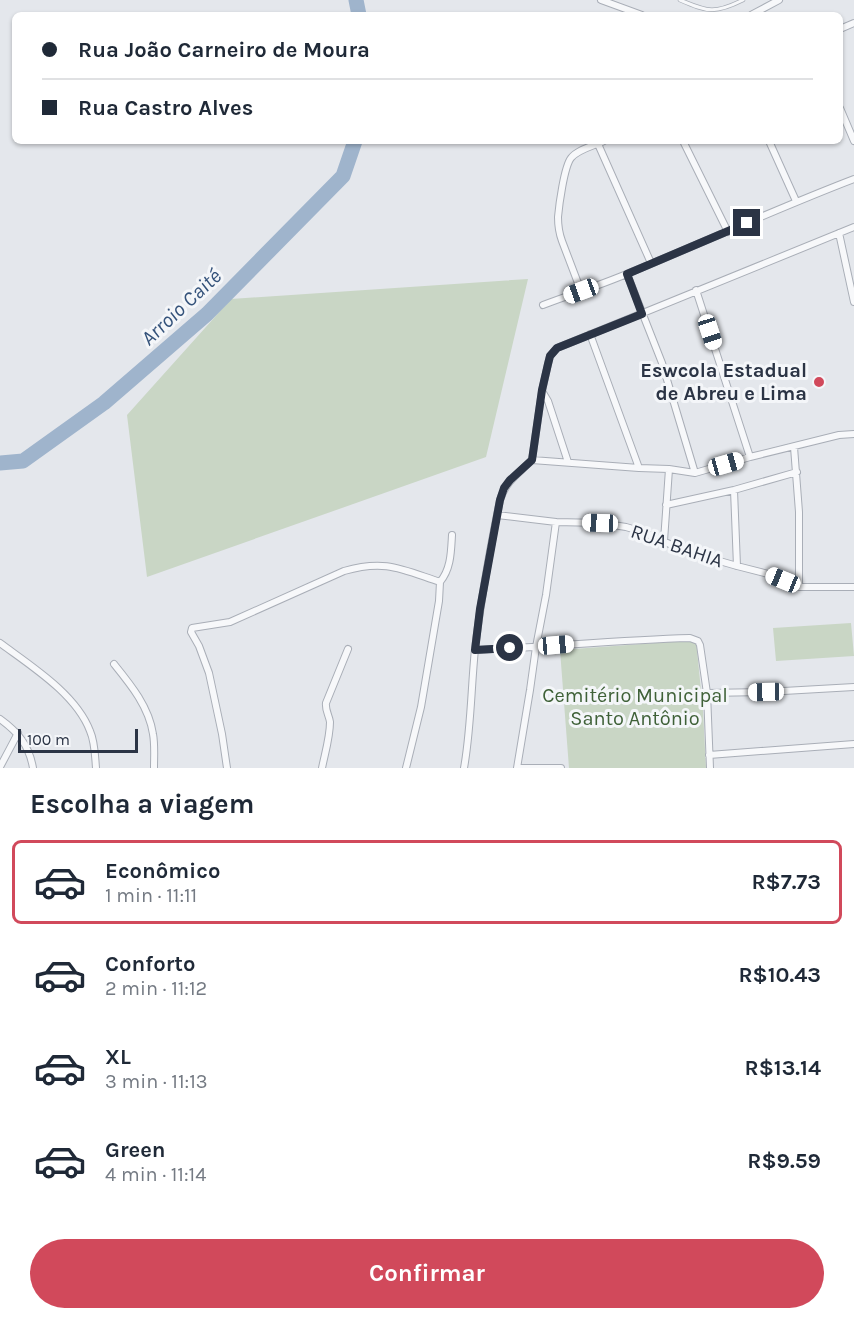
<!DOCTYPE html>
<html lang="pt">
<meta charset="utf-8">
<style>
body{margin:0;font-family:Karla,sans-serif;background:#f6f6f7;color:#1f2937;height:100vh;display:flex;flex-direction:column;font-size:22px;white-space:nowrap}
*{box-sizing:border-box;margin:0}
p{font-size:20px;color:#747a83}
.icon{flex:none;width:33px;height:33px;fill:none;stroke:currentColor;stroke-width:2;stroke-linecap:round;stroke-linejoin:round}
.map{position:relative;height:768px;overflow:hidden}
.drawer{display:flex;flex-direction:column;background:#fff;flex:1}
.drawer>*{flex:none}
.hud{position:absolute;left:12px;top:12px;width:831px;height:132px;border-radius:9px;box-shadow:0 2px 4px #0004;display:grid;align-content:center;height:132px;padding:0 30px;background:#fff}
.scale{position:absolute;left:18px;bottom:15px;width:120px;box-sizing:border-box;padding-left:6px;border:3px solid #2b3445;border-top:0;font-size:16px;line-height:21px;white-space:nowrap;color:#2b3445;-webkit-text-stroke:4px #f4f6f9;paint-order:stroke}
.end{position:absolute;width:27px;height:27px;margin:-14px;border:8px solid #2b3445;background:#fff;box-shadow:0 0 0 3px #fff}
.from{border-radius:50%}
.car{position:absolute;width:18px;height:36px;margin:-18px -9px;border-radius:8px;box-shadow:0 0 4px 2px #0007;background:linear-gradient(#fff 24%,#345 0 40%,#fff 0 76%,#345 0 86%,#fff 0)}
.hud b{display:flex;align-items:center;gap:21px;height:57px;font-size:22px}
.hud b+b{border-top:2px solid #e0e1e3}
.hud i{width:15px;height:15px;background:#1f2937}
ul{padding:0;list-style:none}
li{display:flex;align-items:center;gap:18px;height:84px;margin:0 12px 9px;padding:0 18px;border:3px solid transparent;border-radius:9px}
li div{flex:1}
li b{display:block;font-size:22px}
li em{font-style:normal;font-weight:700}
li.active{border-color:#d1495b}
li>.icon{width:54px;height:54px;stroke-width:1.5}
h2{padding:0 30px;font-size:27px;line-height:72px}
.cta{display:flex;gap:12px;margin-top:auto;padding:12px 30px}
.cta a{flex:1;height:69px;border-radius:36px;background:#d1495b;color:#fff;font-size:24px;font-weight:700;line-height:69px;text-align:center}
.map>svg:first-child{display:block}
.green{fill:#c9d6c5}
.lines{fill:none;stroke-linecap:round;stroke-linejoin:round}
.river{stroke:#9fb4cc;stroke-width:15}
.service-casing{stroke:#a9aeb7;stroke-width:4.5}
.minor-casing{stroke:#a9aeb7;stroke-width:8}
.service{stroke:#f7f8fa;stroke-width:3}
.minor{stroke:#f7f8fa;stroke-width:6}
.route{stroke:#2b3445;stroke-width:8}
.poi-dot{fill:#d1495b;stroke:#f4f6f9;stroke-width:2}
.labels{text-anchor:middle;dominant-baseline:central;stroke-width:6;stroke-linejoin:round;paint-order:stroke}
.poi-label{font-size:20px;font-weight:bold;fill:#2b3445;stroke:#f4f6f9;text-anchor:end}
.street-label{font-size:20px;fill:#2b3445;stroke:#f4f6f9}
.park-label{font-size:20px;fill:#3f6138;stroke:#f4f6f9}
.water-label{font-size:21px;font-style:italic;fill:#34527a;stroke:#f4f6f9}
</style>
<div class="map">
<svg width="854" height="768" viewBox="0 0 854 768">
<rect width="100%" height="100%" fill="#e4e7ec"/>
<path class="green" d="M528 279 486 457 147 577 127 415 231 299Z
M851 623 854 656 776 661 773 628Z
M696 640 703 711 706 768H569L560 650Z"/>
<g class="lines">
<path class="river" d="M356 0 359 15
M0 463 23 461 104 403 207 314 343 176 355 141"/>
<defs>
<path id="service" d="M680 0C708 12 715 14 743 0"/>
<path id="minor" d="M601 0 642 15
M751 15 779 0
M840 29 854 23
M840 108 854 141
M683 141 728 232
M769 141 796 201
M598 144 651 263
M839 233 854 302
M627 274 662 363 695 473
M696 290 750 457
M581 291 562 241C559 233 558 225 558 217 559 206 564 167 571 158 578 149 594 146 604 141
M543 305C572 294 601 285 629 273 704 242 778 208 854 179
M590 334 639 468
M542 391 548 401 568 462
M794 447 799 512V587
M532 460 542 391 548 364 550 356 557 348 854 227
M532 460 639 468 669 469 695 473 750 457 839 435 854 434
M734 490 737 566
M666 505 734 490 797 472
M497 515 556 522 600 523 626 527 643 532 685 551 737 566 768 574 799 587H854
M664 541 669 469
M440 582C451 569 451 552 452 535
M0 643C31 666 76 694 90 731 95 742 95 756 96 768
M475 650C547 647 618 640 690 638L698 641 700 645 707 693 710 768
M114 664C131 685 149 707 153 734 155 745 154 757 154 768
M707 693 766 692 854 687
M0 719C18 732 29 745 33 768
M709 755 854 744
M0 767 18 733
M227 768 222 734 209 673 199 646 191 632 192 628 230 622 344 571C385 559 401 569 440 582
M322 768C325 753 330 737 330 722 329 715 325 710 326 703L348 649
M406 768 421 707 439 601 440 582
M464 768C471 729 471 689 475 649 481 599 490 549 500 500 506 481 518 474 532 460
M517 768 530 690 536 647 546 595 556 522
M518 768H561"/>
</defs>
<use href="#service" class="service-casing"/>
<use href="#minor" class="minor-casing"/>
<use href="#service" class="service"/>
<use href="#minor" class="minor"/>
</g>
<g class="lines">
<path class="route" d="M510 648 475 650 480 609 500 500 504 488 510 480 532 460 542 390 548 364 550 356 557 348 642 314 627 274 747 223"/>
</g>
<circle class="poi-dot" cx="819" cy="382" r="6"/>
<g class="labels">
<g class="poi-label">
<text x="807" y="370">Eswcola Estadual<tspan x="807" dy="23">de Abreu e Lima</tspan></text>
</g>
<g class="street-label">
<text transform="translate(677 546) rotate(19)">RUA BAHIA</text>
</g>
<g class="park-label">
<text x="635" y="695">Cemitério Municipal<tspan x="635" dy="23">Santo Antônio</tspan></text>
</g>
<g class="water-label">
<text transform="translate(181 307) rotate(-43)">Arroio Caité</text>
</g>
</g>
</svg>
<div class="scale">100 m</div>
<i class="end from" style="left:510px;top:648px"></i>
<i class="end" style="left:747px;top:223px"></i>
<i class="car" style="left:581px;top:291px;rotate:250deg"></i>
<i class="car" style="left:710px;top:332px;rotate:162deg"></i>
<i class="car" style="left:726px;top:464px;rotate:74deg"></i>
<i class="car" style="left:600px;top:523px;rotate:272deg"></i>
<i class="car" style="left:783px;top:580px;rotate:292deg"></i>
<i class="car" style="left:556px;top:645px;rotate:85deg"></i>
<i class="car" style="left:766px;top:692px;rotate:269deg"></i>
<div class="hud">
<b><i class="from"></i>Rua João Carneiro de Moura</b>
<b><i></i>Rua Castro Alves</b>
</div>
</div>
<section class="drawer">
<h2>Escolha a viagem</h2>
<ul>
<li class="active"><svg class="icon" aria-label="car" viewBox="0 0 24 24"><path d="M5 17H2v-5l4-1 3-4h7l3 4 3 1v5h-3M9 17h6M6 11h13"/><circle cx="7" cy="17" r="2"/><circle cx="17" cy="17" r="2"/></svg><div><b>Econômico</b><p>1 min · 11:11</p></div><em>R$7.73</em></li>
<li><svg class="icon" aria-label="car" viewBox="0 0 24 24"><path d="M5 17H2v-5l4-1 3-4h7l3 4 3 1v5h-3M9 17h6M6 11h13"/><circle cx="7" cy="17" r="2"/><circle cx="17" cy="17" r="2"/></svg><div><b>Conforto</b><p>2 min · 11:12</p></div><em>R$10.43</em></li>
<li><svg class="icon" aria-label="car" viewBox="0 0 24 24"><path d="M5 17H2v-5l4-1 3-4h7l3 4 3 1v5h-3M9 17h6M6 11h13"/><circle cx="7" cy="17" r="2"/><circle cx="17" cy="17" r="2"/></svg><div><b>XL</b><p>3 min · 11:13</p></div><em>R$13.14</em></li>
<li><svg class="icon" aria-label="car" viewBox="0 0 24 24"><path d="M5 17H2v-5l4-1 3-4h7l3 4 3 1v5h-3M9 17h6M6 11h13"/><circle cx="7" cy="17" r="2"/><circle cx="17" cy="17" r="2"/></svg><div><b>Green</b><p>4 min · 11:14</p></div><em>R$9.59</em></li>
</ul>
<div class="cta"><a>Confirmar</a></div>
</section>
